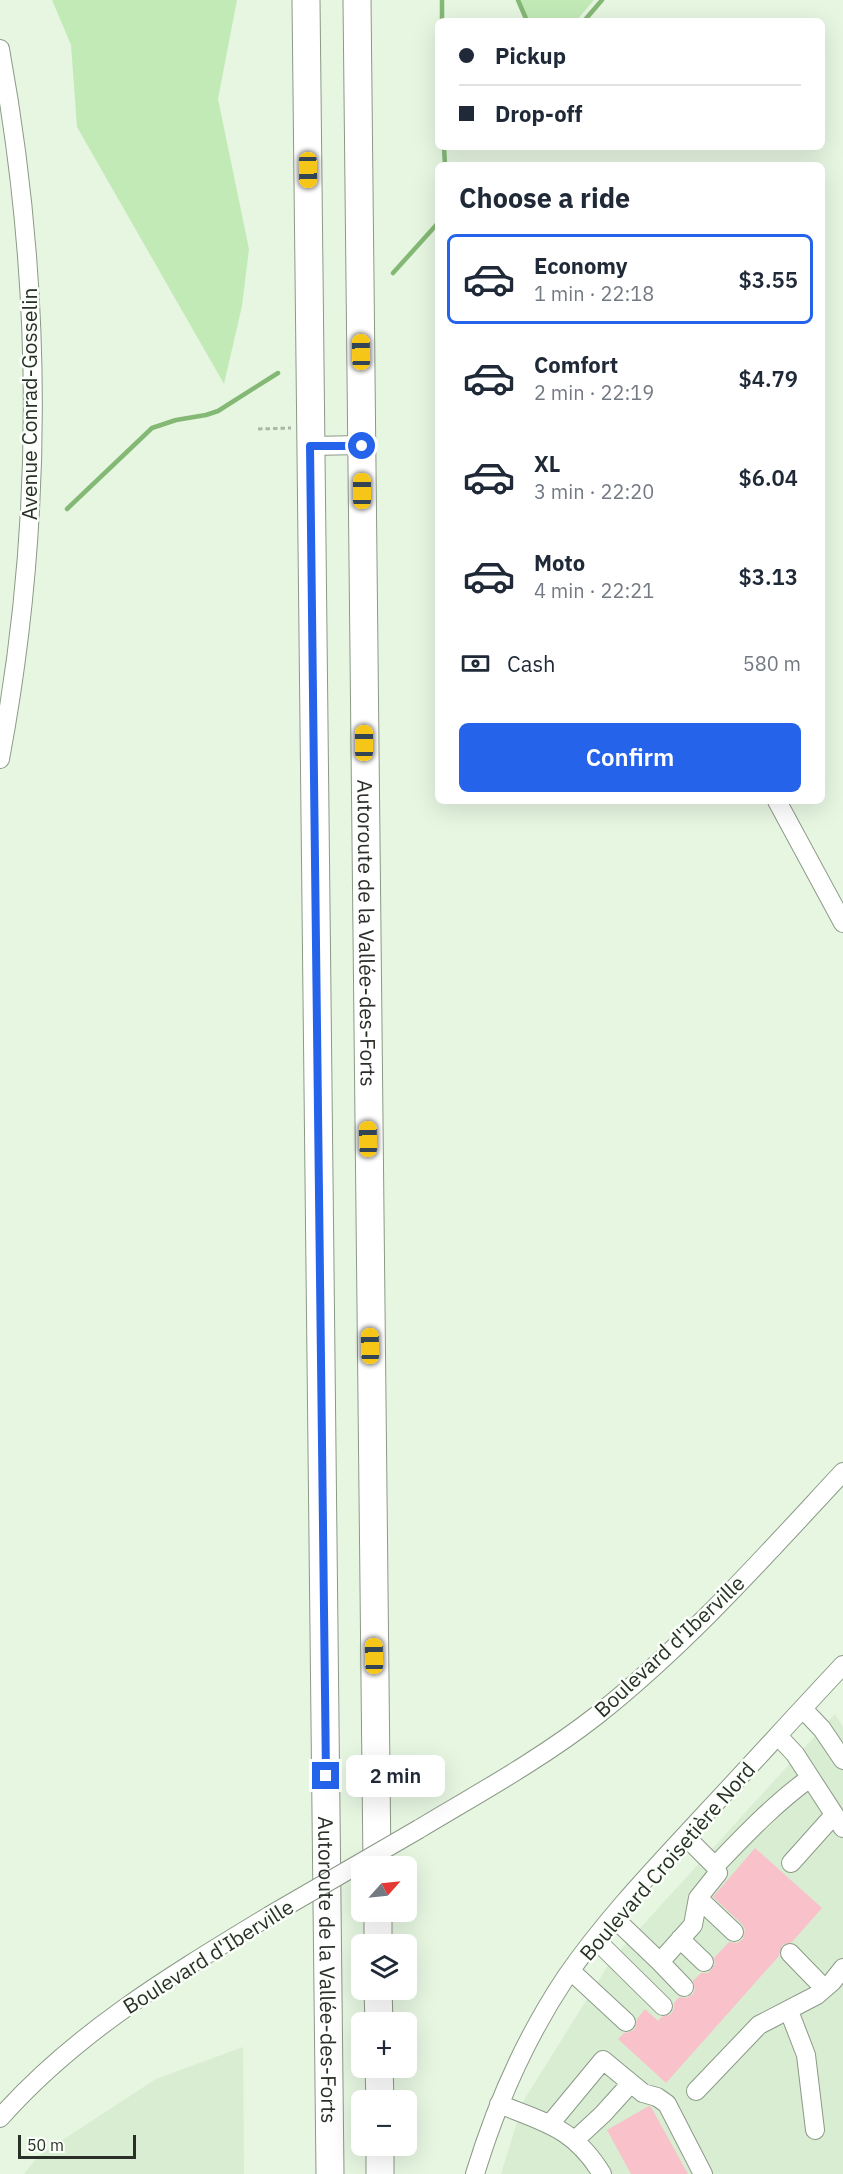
<!DOCTYPE html>
<meta charset="utf-8">
<style>
body{margin:0;font-family:"IBM Plex Sans",sans-serif;background:#f6f6f7;color:#1f2937;height:100vh;display:flex;flex-direction:column;font-size:22px;white-space:nowrap}
*{box-sizing:border-box;margin:0}
p{font-size:20px;color:#747a83}
.icon{flex:none;width:33px;height:33px;fill:none;stroke:currentColor;stroke-width:2;stroke-linecap:round;stroke-linejoin:round}
.map{position:relative;flex:1;overflow:hidden}
.panel{position:absolute;left:435px;top:162px;width:390px;height:642px;display:flex;flex-direction:column;background:#fff;border-radius:9px;box-shadow:0 6px 24px #0002}
.panel>*{flex:none}
.hud{position:absolute;left:435px;top:18px;width:390px;height:132px;border-radius:9px;box-shadow:0 6px 24px #0002;display:grid;align-content:center;height:132px;padding:0 24px;background:#fff}
.needle{width:39px;rotate:63deg}
.buttons{position:absolute;left:351px;top:1856px;display:grid;gap:12px}
.buttons a{display:grid;place-items:center;width:66px;height:66px;border-radius:9px;background:#fff;box-shadow:0 6px 24px #0002;font-size:30px}
.scale{position:absolute;left:18px;bottom:15px;width:118px;box-sizing:border-box;padding-left:6px;border:3px solid #2a3028;border-top:0;font-size:16px;line-height:21px;white-space:nowrap;color:#2a3028;-webkit-text-stroke:4px #fbfffa;paint-order:stroke}
.end{position:absolute;width:27px;height:27px;margin:-14px;border:8px solid #2563eb;background:#fff;box-shadow:0 0 0 3px #fff}
.from{border-radius:50%}
.bubble{position:absolute;height:42px;border-radius:9px;background:#fff;box-shadow:0 6px 24px #0002;font-size:20px;font-weight:600;line-height:42px;text-align:center}
.car{position:absolute;width:18px;height:36px;margin:-18px -9px;border-radius:8px;box-shadow:0 0 4px 2px #0007;background:linear-gradient(#f5c518 24%,#345 0 40%,#f5c518 0 76%,#345 0 86%,#f5c518 0)}
.hud b{display:flex;align-items:center;gap:21px;height:57px;font-size:22px}
.hud b+b{border-top:2px solid #e0e1e3}
.hud i{width:15px;height:15px;background:#1f2937}
ul{padding:0;list-style:none}
li{display:flex;align-items:center;gap:18px;height:90px;margin:0 12px 9px;padding:0 12px;border:3px solid transparent;border-radius:9px}
li div{flex:1}
li b{display:block;font-size:22px}
li em{font-style:normal;font-weight:600}
li.selected{border-color:#2563eb}
li>.icon{width:54px;height:54px;stroke-width:1.5}
h2{padding:0 24px;font-size:27px;line-height:72px}
.pay{display:flex;align-items:center;gap:15px;height:66px;padding:0 24px;font-size:22px}
.pay p{margin-inline-start:auto}
.cta{display:flex;gap:12px;margin-top:auto;padding:12px 24px}
.cta a{flex:1;height:69px;border-radius:9px;background:#2563eb;color:#fff;font-size:24px;font-weight:600;line-height:69px;text-align:center}
.map>svg:first-child{display:block}
.built{fill:#d8edd2}
.green{fill:#c2eab7}
.lines{fill:none;stroke-linecap:round;stroke-linejoin:round}
.stream{stroke:#84b875;stroke-width:4.5}
.building{fill:#f9c1ca}
.minor-casing{stroke:#8b9a87;stroke-width:20}
.highway-casing{stroke:#8b9a87;stroke-width:29}
.path{stroke:#aab7a6;stroke-width:3;stroke-dasharray:4.5 3;stroke-linecap:butt}
.minor{stroke:#fff;stroke-width:18}
.highway{stroke:#fff;stroke-width:27}
.minor-bridge-casing{stroke:#8b9a87;stroke-width:20;stroke-linecap:butt}
.minor-bridge{stroke:#fff;stroke-width:18}
.route{stroke:#2563eb;stroke-width:8}
.labels{text-anchor:middle;dominant-baseline:central;stroke-width:5;stroke-linejoin:round;paint-order:stroke}
.street-label{font-size:21px;fill:#2a3028;stroke:#fbfffa}
</style>
<div class="map">
<svg width="843" height="2174" viewBox="0 0 843 2174">
<rect width="100%" height="100%" fill="#e6f6e1"/>
<path class="built" d="M835 1714 843 1727V2174H501L524 2100 612 1959Z
M243 2047 244 2174H24L38 2156 156 2079Z"/>
<path class="green" d="M52 0H237L218 99 249 249 242 306 224 384 77 127 71 45Z
M517 0H594L576 21H529Z"/>
<g class="lines">
<path class="stream" d="M442 0V21
M518 0 527 21
M584 21 602 0
M444 147 445 165
M393 273 438 223
M67 509 152 428 176 420 206 415 218 411 278 373"/>
</g>
<path class="building" d="M755 1848 822 1908 792 1942 782 1945 779 1956 666 2083 618 2039 624 2033 630 2032 635 2029 637 2019 645 2009 658 2021 661 2017 671 2014 674 2009V2003L679 1997 686 1998 692 1995 695 1990 693 1981 701 1973H708L712 1969 715 1964 714 1958 729 1942 737 1943 743 1939 745 1929 742 1924 713 1897Z
M649 2106 651 2107 688 2174H631L607 2130Z"/>
<g class="lines">
<defs>
<path id="minor" d="M0 49C43 284 44 524 0 759
M310 446 362 445
M777 801 843 923
M803 1709 822 1729 843 1760
M778 1736 795 1754 843 1828
M419 1829C479 1793 541 1759 596 1716 687 1644 764 1557 843 1472
M791 1863 834 1815
M715 1866C745 1835 775 1803 810 1778
M698 1898 734 1932
M613 1917 660 1962 693 1925 698 1898 718 1873 715 1866 685 1836
M595 1939 663 2006
M680 1939 704 1962
M790 1953 824 1988
M660 1962 684 1987
M571 1971 626 2022
M789 2011 806 2055 815 2130
M696 2091 759 2025 817 1995 832 1982 843 1968
M499 2104C546 2123 574 2128 602 2174
M0 2118C76 2032 172 1975 269 1916
M550 2124 603 2060 643 2093 657 2097 667 2104 703 2174
M575 2140 603 2114 631 2083
M475 2174C496 2105 526 2037 566 1977 606 1919 656 1867 704 1815 751 1765 796 1715 843 1665"/>
<g id="highway">
<path id="s1" d="M306 0 330 2174"/>
<path id="s2" d="M357 0 377 1866"/>
<path d="M378 1911V1944"/>
<path d="M378 1989 379 2022"/>
<path d="M379 2067 380 2100"/>
<path d="M380 2145V2174"/>
</g>
</defs>
<use href="#minor" class="minor-casing"/>
<use href="#highway" class="highway-casing"/>
<path class="path" d="M258 429 291 428"/>
<use href="#minor" class="minor"/>
<use href="#highway" class="highway"/>
<defs>
<path id="minor-bridge" d="M269 1916 419 1829"/>
</defs>
<use href="#minor-bridge" class="minor-bridge-casing"/>
<use href="#minor-bridge" class="minor-bridge"/>
</g>
<g class="lines">
<path class="route" d="M326 1776 310 446H362"/>
</g>
<g class="labels">
<g class="street-label">
<text transform="translate(29 404) rotate(-90)">Avenue Conrad-Gosselin</text>
<text stroke="none"><textPath href="#s2" startOffset="933">Autoroute de la Vallée-des-Forts</textPath></text>
<text transform="translate(669 1646) rotate(-43)">Boulevard d'Iberville</text>
<text transform="translate(667 1861) rotate(-49)">Boulevard Croisetière Nord</text>
<text transform="translate(208 1956) rotate(-32)">Boulevard d'Iberville</text>
<text stroke="none"><textPath href="#s1" startOffset="1970">Autoroute de la Vallée-des-Forts</textPath></text>
</g>
</g>
</svg>
<div class="buttons">
<a><svg class="needle" viewBox="-14 -14 28 28"><path d="M0-13l5 13h-10z" fill="#e53935"/><path d="M0 13l5-13h-10z" fill="#747a83"/></svg></a>
<a><svg class="icon" aria-label="layers" viewBox="0 0 24 24"><path d="M12 4l9 5-9 5-9-5zM3 14l9 5 9-5"/></svg></a>
<a>+</a>
<a>−</a>
</div>
<div class="scale">50 m</div>
<i class="end from" style="left:362px;top:446px"></i>
<i class="end" style="left:326px;top:1776px"></i>
<div class="bubble" style="left:346px;top:1755px;width:99px">2 min</div>
<i class="car" style="left:308px;top:170px;rotate:179deg"></i>
<i class="car" style="left:361px;top:352px;rotate:359deg"></i>
<i class="car" style="left:362px;top:491px;rotate:0deg"></i>
<i class="car" style="left:364px;top:743px;rotate:0deg"></i>
<i class="car" style="left:368px;top:1139px;rotate:359deg"></i>
<i class="car" style="left:370px;top:1346px;rotate:359deg"></i>
<i class="car" style="left:374px;top:1656px;rotate:359deg"></i>
<div class="hud">
<b><i class="from"></i>Pickup</b>
<b><i></i>Drop-off</b>
</div>
<section class="panel">
<h2>Choose a ride</h2>
<ul>
<li class="selected"><svg class="icon" aria-label="car" viewBox="0 0 24 24"><path d="M5 17H2v-5l4-1 3-4h7l3 4 3 1v5h-3M9 17h6M6 11h13"/><circle cx="7" cy="17" r="2"/><circle cx="17" cy="17" r="2"/></svg><div><b>Economy</b><p>1 min · 22:18</p></div><em>$3.55</em></li>
<li><svg class="icon" aria-label="car" viewBox="0 0 24 24"><path d="M5 17H2v-5l4-1 3-4h7l3 4 3 1v5h-3M9 17h6M6 11h13"/><circle cx="7" cy="17" r="2"/><circle cx="17" cy="17" r="2"/></svg><div><b>Comfort</b><p>2 min · 22:19</p></div><em>$4.79</em></li>
<li><svg class="icon" aria-label="car" viewBox="0 0 24 24"><path d="M5 17H2v-5l4-1 3-4h7l3 4 3 1v5h-3M9 17h6M6 11h13"/><circle cx="7" cy="17" r="2"/><circle cx="17" cy="17" r="2"/></svg><div><b>XL</b><p>3 min · 22:20</p></div><em>$6.04</em></li>
<li><svg class="icon" aria-label="car" viewBox="0 0 24 24"><path d="M5 17H2v-5l4-1 3-4h7l3 4 3 1v5h-3M9 17h6M6 11h13"/><circle cx="7" cy="17" r="2"/><circle cx="17" cy="17" r="2"/></svg><div><b>Moto</b><p>4 min · 22:21</p></div><em>$3.13</em></li>
</ul>
<div class="pay"><svg class="icon" aria-label="cash" viewBox="0 0 24 24"><path d="M3 7h18v10H3z"/><circle cx="12" cy="12" r="2"/></svg>Cash<p>580 m</p></div>
<div class="cta"><a>Confirm</a></div>
</section>
</div>
